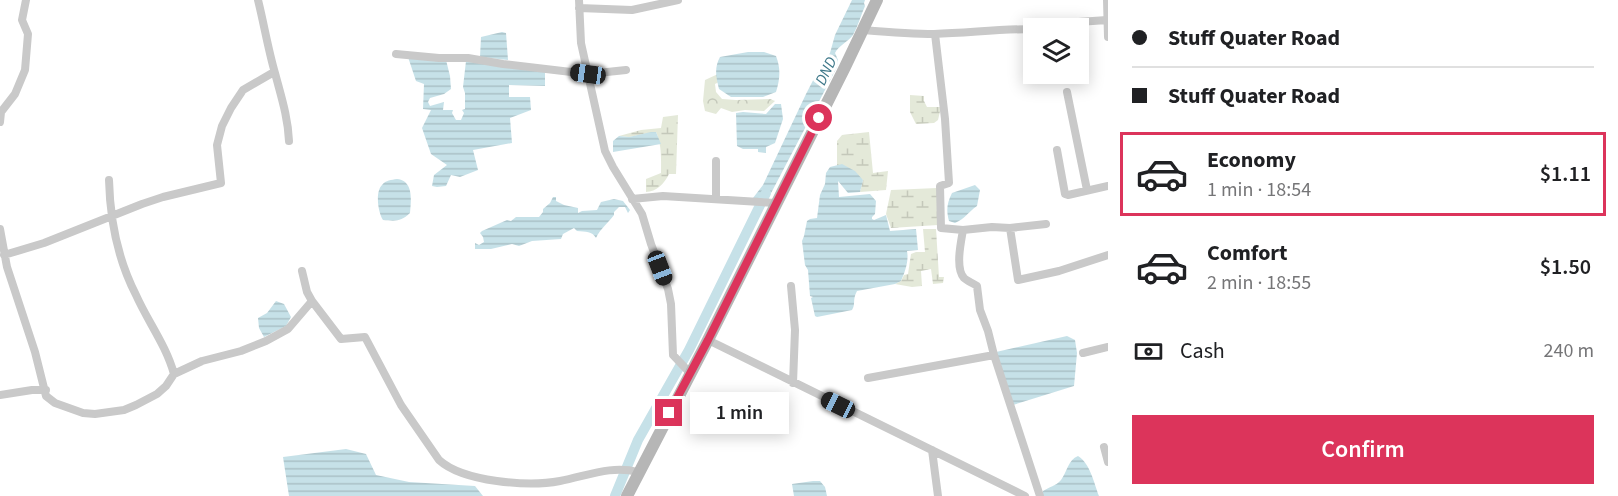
<!DOCTYPE html>
<meta charset="utf-8">
<style>
body{margin:0;font-family:"Source Sans 3",sans-serif;background:#f6f6f6;color:#202124;height:100vh;display:flex;flex-direction:column;font-size:22px;white-space:nowrap}
*{box-sizing:border-box;margin:0}
p{font-size:20px;color:#757577}
.icon{flex:none;width:33px;height:33px;fill:none;stroke:currentColor;stroke-width:2;stroke-linecap:round;stroke-linejoin:round}
.map{position:relative;flex:1;overflow:hidden}
.sheet{display:flex;flex-direction:column;background:#fff;width:510px}
.sheet>*{flex:none}
.guide{display:grid;align-content:center;height:132px;padding:0 24px;background:#fff}
.controls{position:absolute;left:1023px;top:18px;display:grid;gap:12px}
.controls a{display:grid;place-items:center;width:66px;height:66px;border-radius:0px;background:#fff;box-shadow:0 3px 15px #0003;font-size:30px}
.end{position:absolute;width:27px;height:27px;margin:-14px;border:8px solid #dc345b;background:#fff;box-shadow:0 0 0 3px #fff}
.from{border-radius:50%}
.bubble{position:absolute;height:42px;border-radius:0px;background:#fff;box-shadow:0 3px 15px #0003;font-size:20px;font-weight:600;line-height:42px;text-align:center}
.car{position:absolute;width:18px;height:36px;margin:-18px -9px;border-radius:8px;box-shadow:0 0 4px 2px #0007;background:linear-gradient(#222 24%,#8ab4d8 0 40%,#222 0 76%,#8ab4d8 0 86%,#222 0)}
.guide b{display:flex;align-items:center;gap:21px;height:57px;font-size:22px}
.guide b+b{border-top:2px solid #e0e0e0}
.guide i{width:15px;height:15px;background:#202124}
ul{padding:0;list-style:none}
li{display:flex;align-items:center;gap:18px;height:84px;margin:0 12px 9px;padding:0 12px;border:3px solid transparent;border-radius:0px}
li div{flex:1}
li b{display:block;font-size:22px}
li em{font-style:normal;font-weight:600}
li.current{border-color:#dc345b}
li>.icon{width:54px;height:54px;stroke-width:1.5}
.pay{display:flex;align-items:center;gap:15px;height:66px;padding:0 24px;font-size:22px}
.pay p{margin-inline-start:auto}
.primary-button{display:flex;gap:12px;margin-top:auto;padding:12px 24px}
.primary-button a{flex:1;height:69px;border-radius:0px;background:#dc345b;color:#fff;font-size:24px;font-weight:600;line-height:69px;text-align:center}
main{display:flex;flex:1;min-height:0}
.map>svg:first-child{display:block}
.forest{fill:url(#forest-crowns)}
.wetland{fill:url(#wetland-marsh)}
.water{fill:url(#water-rules)}
.lines{fill:none;stroke-linecap:round;stroke-linejoin:round}
.canal{stroke:#c6e1e8;stroke-width:10}
.street{stroke:#c9c9c9;stroke-width:8}
.secondary{stroke:#b6b6b6;stroke-width:12}
.route{stroke:#dc345b;stroke-width:8}
.labels{text-anchor:middle;dominant-baseline:central;stroke-width:6;stroke-linejoin:round;paint-order:stroke}
.water-label{font-size:16px;font-style:italic;fill:#3e7889;stroke:#fff}
</style>
<main>
<div class="map">
<svg width="1108" height="496" viewBox="0 0 1108 496">
<defs>
<pattern id="forest-crowns" width="20" height="18" patternUnits="userSpaceOnUse" patternTransform="scale(1.5)"><rect width="20" height="18" fill="#e4e9d9"/><path d="M2 6a3 3 0 1 1 6 0M12 15a3 3 0 1 1 6 0" fill="none" stroke="#c4c8ba"/></pattern>
<pattern id="wetland-marsh" width="20" height="14" patternUnits="userSpaceOnUse" patternTransform="scale(1.5)"><rect width="20" height="14" fill="#e4e9d9"/><path d="M1 5h8M5 5V1M11 12h8M15 12V8" fill="none" stroke="#c4c8ba"/></pattern>
<pattern id="water-rules" width="6" height="5" patternUnits="userSpaceOnUse" patternTransform="scale(1.5)"><rect width="6" height="5" fill="#c6e1e8"/><path d="M0 2.5h6" fill="none" stroke="#aac1c7"/></pattern>
</defs>
<rect width="100%" height="100%" fill="#fff"/>
<path class="forest" d="M718 74 719 82 715 84 716 92 722 99 736 100 770 99 775 101 764 111 745 110 732 112 721 108 716 114 705 111 703 101 705 80Z"/>
<path class="wetland" d="M910 95 924 96V101L927 107H941L938 120 934 123 916 124 910 112Z
M678 115 676 174H669C665 183 656 192 646 192V179L661 173C661 159 662 145 656 132L629 137 619 136 641 130 661 128 663 117Z
M869 132 873 173 888 171 886 190 860 192 863 180 837 166V141L842 135Z
M937 188 938 225 891 228 886 214 891 190Z
M923 229H936L939 277H944L943 283 933 284 931 269 921 271 922 286 912 287 895 284 901 281 904 275 908 274 911 254 916 252H925Z"/>
<path class="water" d="M852 0H865L864 3 865 6C861 15 858 26 853 35 847 43 839 45 835 53L838 60 837 67 768 199 753 198 763 185 806 94 822 63 830 53 835 35Z
M502 32 506 33 508 60 480 57 481 37Z
M748 52H764L776 56C781 69 780 79 776 92L763 97H731L719 89C716 77 714 68 720 57Z
M408 57 446 60 450 76 451 89 444 94 430 98 428 102 430 106 444 102 443 110H453L452 113 456 120H461L464 113 462 110 465 109V93L463 87 466 61 545 72V86L509 85V97H530L531 110 510 118 512 143 473 150 478 170 460 177 451 175 446 186 437 187 432 186 434 175 447 165 431 154 422 128 431 110 423 109 424 84 416 81Z
M775 104H781L783 119 775 143 766 147V153L758 152V149H743L737 146 736 113 743 112 766 114Z
M651 132H656L661 144 613 152V141L619 136 629 137Z
M842 164 855 171 863 180 860 192 848 193 838 181 839 197 870 194 876 201 875 214 872 217V219L874 220 886 215 890 231 916 229 918 250 907 251C909 261 905 272 901 281L895 284 857 291C852 300 856 304 852 310L817 317 815 316 811 298 813 297 810 296 808 270 805 265 802 241 804 236 807 221 810 219 817 218 820 195 825 184 826 173 830 167Z
M397 179C414 181 411 200 410 213 401 222 395 221 383 220 378 212 375 192 382 185 386 180 391 180 397 179Z
M975 185 980 190 977 206C968 212 965 219 955 223L949 221C946 210 947 203 952 193Z
M553 197H556V201L564 205 578 208V213L582 211 597 210 601 202 614 199 623 201 630 210 628 213 625 207H619L614 212V215C608 223 600 229 596 238 592 231 586 232 577 231L574 228 563 234 561 239 532 241 519 246 512 244 491 249H475V243L479 245 484 242 483 237 480 233 482 231 507 220 511 221 516 217H539L543 212V209L550 203Z
M276 301 284 304 291 317 286 326 264 337 259 328 258 318 267 313Z
M1067 336 1075 340 1077 353 1074 386 1013 405 996 352Z
M346 449 366 454 376 475 409 482 475 486 483 496H289L283 457Z
M1078 456C1090 463 1094 483 1099 496H1042L1043 491C1049 487 1056 486 1061 480 1067 472 1068 460 1078 456Z
M813 481H820L825 487 827 496H794L792 484Z"/>
<g class="lines">
<path class="canal" d="M615 496 638 440 689 350 766 193"/>
<path class="street" d="M258 0C264 24 268 49 275 73 281 96 288 117 289 141
M579 0 581 43 605 151 613 167 642 214 651 244 668 289 671 304 673 355 690 373
M1107 0 1108 37
M579 8 632 10 678 0
M1044 28 1064 23 1107 20
M863 30C887 32 911 34 934 34 968 33 1000 29 1034 29
M935 34 945 119 949 183 940 186 941 228 963 230 992 227 1010 228 1046 224
M396 54 439 58H468L503 64 588 74 626 70
M1067 92 1087 190
M0 122 1 112 15 94 25 70 28 34 22 20 26 0
M1057 150 1065 194 1068 195 1108 186
M109 180C110 219 118 260 136 295 148 322 166 345 174 374
M632 199 663 196 776 203
M716 199V161
M1010 228 1018 280 1059 271 1108 255
M0 229 7 267 35 352 46 396 55 403 83 413 95 414 124 410 136 405 157 394 166 386 174 374 202 361 241 351 266 341 288 329 312 301 307 292 302 271
M963 230C961 242 955 268 964 278 967 281 973 283 977 286L980 310 988 331 994 355 1040 496
M4 255 44 243 142 204 163 197 221 183 217 145 222 126 231 108 243 90 274 72
M791 286 795 330 793 383
M312 301 341 339 365 337 401 405 439 460C463 482 529 487 560 481 587 476 611 465 638 472
M708 340 1025 496
M1083 353 1108 347
M868 378 994 355
M0 395 32 390H46
M1104 447 1108 462
M932 450 938 496"/>
<path class="secondary" d="M627 496 708 340 845 67 877 0"/>
</g>
<g class="lines">
<path class="route" d="M669 413 708 340 819 118"/>
</g>
<g class="labels">
<g class="water-label">
<text transform="translate(826 71) rotate(-64)">DND</text>
</g>
</g>
</svg>
<div class="controls">
<a><svg class="icon" aria-label="layers" viewBox="0 0 24 24"><path d="M12 4l9 5-9 5-9-5zM3 14l9 5 9-5"/></svg></a>
</div>
<i class="end from" style="left:819px;top:118px"></i>
<i class="end" style="left:669px;top:413px"></i>
<div class="bubble" style="left:690px;top:392px;width:99px">1 min</div>
<i class="car" style="left:588px;top:74px;rotate:278deg"></i>
<i class="car" style="left:660px;top:268px;rotate:159deg"></i>
<i class="car" style="left:838px;top:405px;rotate:296deg"></i>
</div>
<section class="sheet">
<div class="guide">
<b><i class="from"></i>Stuff Quater Road</b>
<b><i></i>Stuff Quater Road</b>
</div>
<ul>
<li class="current"><svg class="icon" aria-label="car" viewBox="0 0 24 24"><path d="M5 17H2v-5l4-1 3-4h7l3 4 3 1v5h-3M9 17h6M6 11h13"/><circle cx="7" cy="17" r="2"/><circle cx="17" cy="17" r="2"/></svg><div><b>Economy</b><p>1 min · 18:54</p></div><em>$1.11</em></li>
<li><svg class="icon" aria-label="car" viewBox="0 0 24 24"><path d="M5 17H2v-5l4-1 3-4h7l3 4 3 1v5h-3M9 17h6M6 11h13"/><circle cx="7" cy="17" r="2"/><circle cx="17" cy="17" r="2"/></svg><div><b>Comfort</b><p>2 min · 18:55</p></div><em>$1.50</em></li>
</ul>
<div class="pay"><svg class="icon" aria-label="cash" viewBox="0 0 24 24"><path d="M3 7h18v10H3z"/><circle cx="12" cy="12" r="2"/></svg>Cash<p>240 m</p></div>
<div class="primary-button"><a>Confirm</a></div>
</section>
</main>
